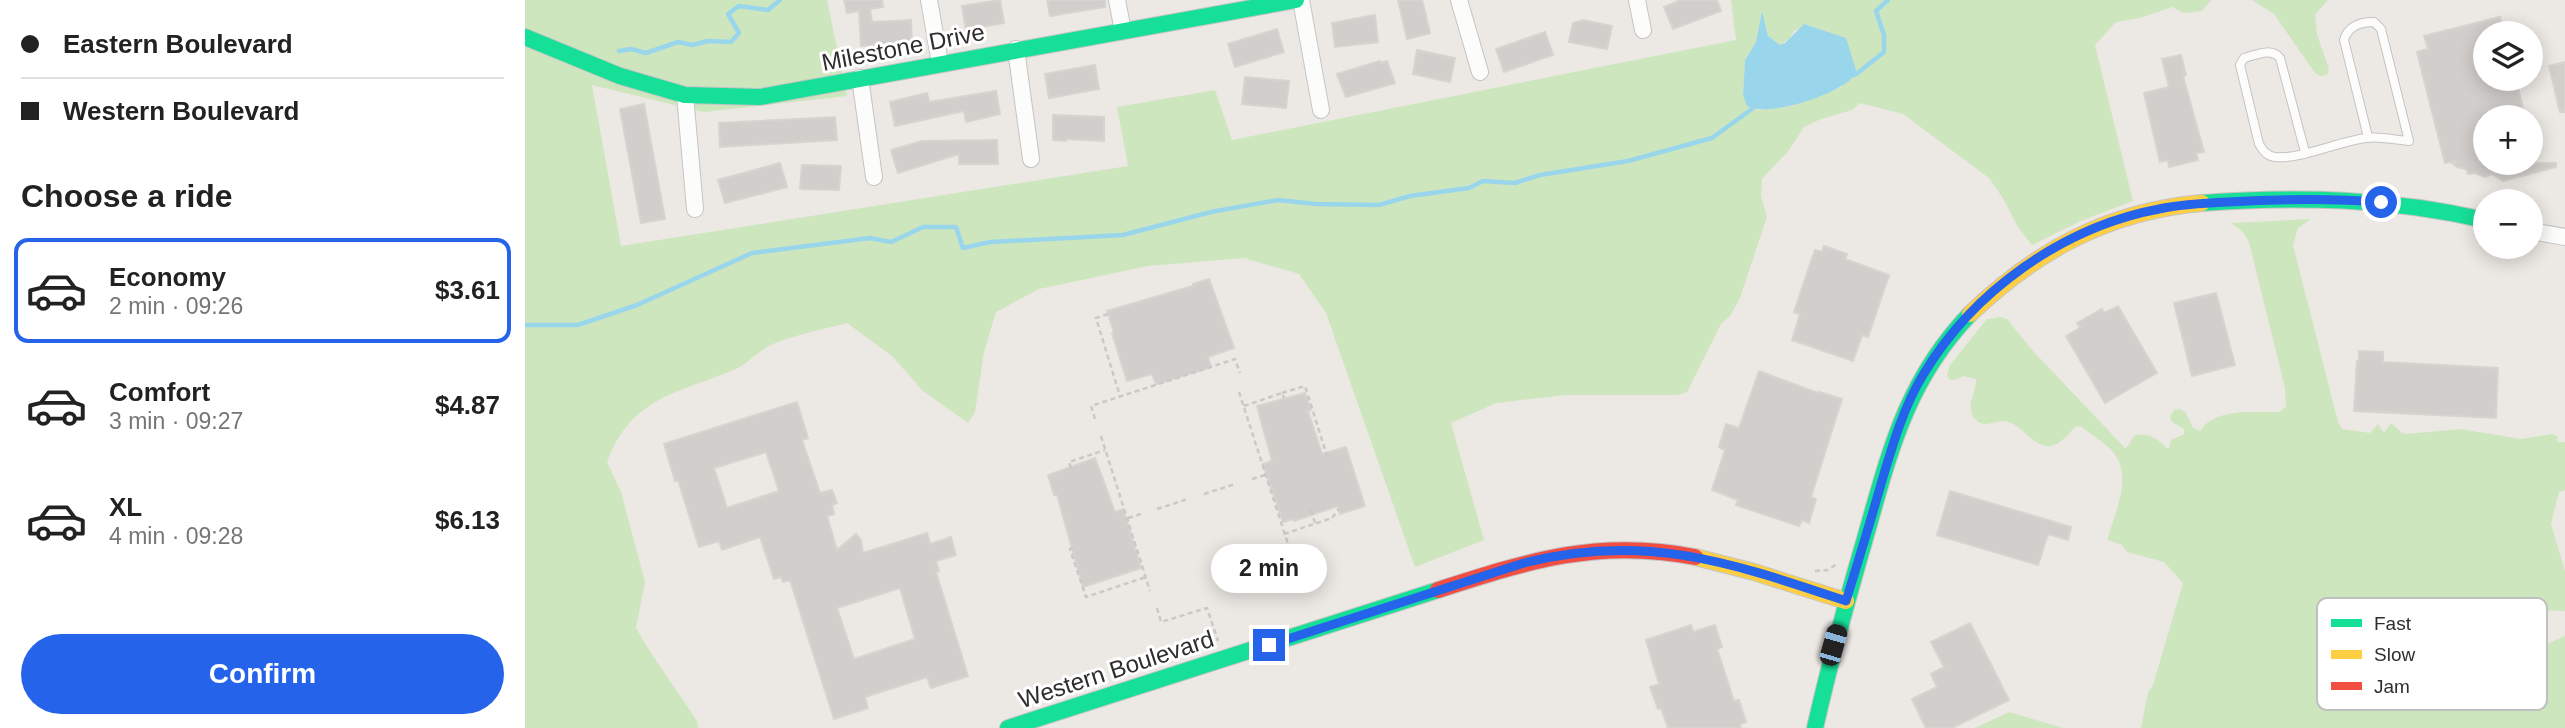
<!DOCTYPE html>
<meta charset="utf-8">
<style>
body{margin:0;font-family:Helvetica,sans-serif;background:#f2f2f2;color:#222;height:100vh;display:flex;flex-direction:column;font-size:26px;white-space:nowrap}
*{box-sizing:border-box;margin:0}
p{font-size:23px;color:#767676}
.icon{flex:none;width:38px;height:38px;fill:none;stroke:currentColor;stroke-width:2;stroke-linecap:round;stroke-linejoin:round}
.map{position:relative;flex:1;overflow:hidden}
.details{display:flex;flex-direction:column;background:#fff;width:525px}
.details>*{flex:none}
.banner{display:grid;align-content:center;height:154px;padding:0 21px;background:#fff}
.controls{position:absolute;left:1948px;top:21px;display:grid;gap:14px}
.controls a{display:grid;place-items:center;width:70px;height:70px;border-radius:50%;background:#fff;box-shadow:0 4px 18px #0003;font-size:35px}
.end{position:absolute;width:32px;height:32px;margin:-16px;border:9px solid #2563eb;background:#fff;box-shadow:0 0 0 4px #fff}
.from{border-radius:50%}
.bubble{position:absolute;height:49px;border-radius:24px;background:#fff;box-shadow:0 4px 18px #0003;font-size:23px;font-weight:700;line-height:49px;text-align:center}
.car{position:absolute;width:21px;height:42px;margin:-21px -10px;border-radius:9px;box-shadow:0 0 5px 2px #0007;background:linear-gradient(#222 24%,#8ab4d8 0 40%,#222 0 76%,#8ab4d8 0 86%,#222 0)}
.banner b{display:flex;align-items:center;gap:24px;height:66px;font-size:26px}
.banner b+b{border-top:2px solid #e0e0e0}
.banner i{width:18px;height:18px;background:#222}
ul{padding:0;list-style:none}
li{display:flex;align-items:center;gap:21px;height:105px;margin:0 14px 10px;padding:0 7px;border:4px solid transparent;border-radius:14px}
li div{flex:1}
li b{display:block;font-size:26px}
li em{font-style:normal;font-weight:700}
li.selected{border-color:#2563eb}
li>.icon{width:63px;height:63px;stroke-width:1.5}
h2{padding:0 21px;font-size:32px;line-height:84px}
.primary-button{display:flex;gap:14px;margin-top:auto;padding:14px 21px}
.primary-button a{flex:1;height:80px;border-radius:42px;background:#2563eb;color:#fff;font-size:28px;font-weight:700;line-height:80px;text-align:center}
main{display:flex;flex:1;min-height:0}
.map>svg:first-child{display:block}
.green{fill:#cee6be;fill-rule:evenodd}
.water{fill:#99d6ec}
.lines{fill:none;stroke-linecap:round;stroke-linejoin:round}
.stream{stroke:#99d6ec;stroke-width:4.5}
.building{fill:#d1cecb;stroke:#d7d4d0;stroke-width:2;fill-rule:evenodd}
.lane-casing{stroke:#c5c4c5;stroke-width:10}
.street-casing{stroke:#c5c4c5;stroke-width:18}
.fast-casing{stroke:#c5c4c5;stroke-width:18}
.slow-casing{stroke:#c5c4c5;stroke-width:18}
.jam-casing{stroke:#c5c4c5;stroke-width:18}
.path{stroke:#c9c9c8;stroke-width:2.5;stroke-dasharray:5 3.5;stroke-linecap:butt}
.lane{stroke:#fcfcfb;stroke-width:8}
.street{stroke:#fcfcfb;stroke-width:16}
.fast{stroke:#16e098;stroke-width:16}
.slow{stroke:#ffcf43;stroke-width:16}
.jam{stroke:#f24e42;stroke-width:16}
.route{stroke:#2563eb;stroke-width:9}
.labels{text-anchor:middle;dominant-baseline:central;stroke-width:6;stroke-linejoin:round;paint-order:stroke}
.street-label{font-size:24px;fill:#2e2e2e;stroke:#fff}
.key{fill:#fff;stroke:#c0c0c0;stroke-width:2}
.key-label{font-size:19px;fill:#2e2e2e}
</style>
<main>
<section class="details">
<div class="banner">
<b><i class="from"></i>Eastern Boulevard</b>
<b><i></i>Western Boulevard</b>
</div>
<h2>Choose a ride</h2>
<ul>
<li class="selected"><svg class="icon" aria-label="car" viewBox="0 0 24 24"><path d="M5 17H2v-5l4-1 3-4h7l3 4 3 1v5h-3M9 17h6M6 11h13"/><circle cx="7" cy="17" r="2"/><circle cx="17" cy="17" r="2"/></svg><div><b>Economy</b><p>2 min · 09:26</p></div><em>$3.61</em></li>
<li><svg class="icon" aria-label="car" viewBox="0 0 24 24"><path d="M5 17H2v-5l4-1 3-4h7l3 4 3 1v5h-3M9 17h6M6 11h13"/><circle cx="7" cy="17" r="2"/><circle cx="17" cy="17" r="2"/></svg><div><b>Comfort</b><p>3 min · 09:27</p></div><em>$4.87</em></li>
<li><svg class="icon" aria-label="car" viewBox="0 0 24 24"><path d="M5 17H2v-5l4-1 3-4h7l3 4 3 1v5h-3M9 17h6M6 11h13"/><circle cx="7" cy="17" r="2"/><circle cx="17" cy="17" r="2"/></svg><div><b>XL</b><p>4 min · 09:28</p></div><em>$6.13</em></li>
</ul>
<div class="primary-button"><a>Confirm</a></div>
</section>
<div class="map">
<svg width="2040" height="728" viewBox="0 0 2040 728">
<rect width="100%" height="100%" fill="#ece8e4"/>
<path class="green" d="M0 0H302L322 96 179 112 67 85 96 246 603 166 592 107 690 90 707 140 1211 40 1206 0H1686L1677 11 1658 13 1647 7 1615 18 1591 22 1570 45 1608 201 1558 220 1507 245 1493 227 1479 200 1464 178 1378 114 1335 103 1327 110 1296 119 1279 127 1264 150 1237 179 1236 196 1242 217 1215 298 1205 316 1196 324 1162 392 1152 395H1042L971 403 926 423 959 540 890 567 801 313 774 274 719 258 623 266 514 289 471 312 459 352 450 412 443 423 398 391 367 356 322 323C300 329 263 336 244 346 233 352 224 362 213 368 156 393 107 395 82 462L96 492 120 582 111 628C129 660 152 690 172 721L173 728H0ZM1237 11 1243 36 1255 45 1264 39 1270 30 1287 26 1291 28 1317 87 1266 106 1233 110 1218 95 1220 60 1231 42Z
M1727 0H1803L1790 15 1792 34 1804 69 1802 75 1795 76 1790 73 1749 14Z
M1786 219 1773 228 1768 245 1813 422 1817 429 1845 433 1853 424 1859 433 1866 423 1877 433 1882 434 1935 429 1996 439 2027 434 2033 437 2032 442H2040V490L2034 492 2026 524 2040 571V611L1991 609 1985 606 1986 598 1950 608 1954 623 1969 626 1978 631V640C1969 647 1964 648 1969 659 1988 663 2022 643 2040 636V728H1616L1623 692 1628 685 1658 583 1639 562 1602 552 1597 545 1582 540C1590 513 1609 474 1587 451 1579 442 1566 435 1557 427L1551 426C1544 433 1536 445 1525 446 1508 447 1498 426 1483 422 1471 418 1458 432 1448 416 1441 402 1452 392 1451 379L1438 376 1430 380H1425L1422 375 1425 365 1462 319 1476 317 1482 319 1508 351 1600 448 1603 446 1609 436C1620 431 1635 439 1641 448H1644L1646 440 1659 434V429L1647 422 1645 417 1649 410 1656 409 1661 413 1668 428 1675 431C1689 408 1729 412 1755 412L1761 406 1760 388 1724 242 1718 232 1706 223Z
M1484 712 1538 728H1450Z"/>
<path class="water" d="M1237 11 1243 36 1255 45 1260 43 1279 24 1321 38 1331 70 1330 75C1316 94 1243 118 1222 106L1218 95 1220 60 1231 42Z"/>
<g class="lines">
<path class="stream" d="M94 51 106 49 121 53 153 42 167 45 183 41 206 42 214 33 203 14 214 6 243 10 255 0
M1330 75 1359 52V35L1351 11 1363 0
M0 325H53L112 305 227 253 345 238 366 242 398 227H431L438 248 465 242 598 235 686 212 753 200 791 204 854 205 885 196 944 188 958 181 990 183 1015 175 1103 161 1187 138 1227 109"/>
</g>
<path class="building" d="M319 0H357L358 7 345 9 347 22 386 20 387 43 336 46 334 11 322 13Z
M475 0 479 23 441 30 437 6Z
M522 0H580V7L525 16Z
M873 0H897L905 33 882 39Z
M1156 0H1192L1196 11 1148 29 1139 7Z
M850 15 853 42 810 47 807 23Z
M1975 17 1979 33H1960V79H1991L2000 117H1960V163H2031V167L1978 181 1967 174 1960 177 1950 173 1943 174 1941 169 1932 167 1927 163H1931L1930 161 1920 163 1892 52 1903 49 1899 36Z
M1058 20 1087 26 1082 49 1044 42 1048 23Z
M752 29 759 52 710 67 703 44Z
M1020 32 1028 55 979 72 971 49Z
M892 50 930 58 925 82 888 74Z
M1656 55 1661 75 1658 76 1679 152 1671 153 1673 160 1644 167 1643 160 1635 162 1619 93 1644 87 1637 59Z
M855 61 856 63 862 61 870 83 821 97 812 74Z
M2040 62V112H2035L2024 66Z
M570 65 574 89 524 98 520 74Z
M720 77 764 81 761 108 717 104Z
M471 91 475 114 441 122 439 111 370 126 365 102 402 93 404 102Z
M119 104 140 219 116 223 95 109Z
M528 115 579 117V141L541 139V141L528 140Z
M310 117 312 140 195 147 194 123Z
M472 140 473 164H434V154L373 173 366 150 397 141Z
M255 163 262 187 200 203 193 180Z
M277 165 316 166 314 190 275 189Z
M1299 246 1322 254 1320 259 1364 275 1343 337 1337 335 1328 361 1267 340 1275 314 1269 312 1282 273 1290 250 1297 252Z
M684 279 709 348 683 357 686 367 631 384 627 374 602 381 587 333 589 332 582 311 668 286V284Z
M1691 293 1710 365 1667 376 1649 303Z
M1593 306 1632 373 1580 403 1541 336 1555 328 1552 323 1577 309 1579 313Z
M1834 351 1858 352V362L1973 368 1971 418 1829 411 1832 361H1834Z
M1234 371 1293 393 1294 392 1317 399 1286 497 1291 499 1284 523 1277 520 1274 526 1211 505 1213 500 1187 490 1200 450 1194 447 1201 424 1214 428Z
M780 393 786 410 783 411 797 454 821 447 840 506 815 514 813 506 769 521 768 519 758 522 738 464 747 461 732 406Z
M272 402 283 438 277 440 295 493 307 490 312 503 307 505 309 514 302 516 312 550 331 534 336 540 338 553 402 533 405 544 426 537 431 555 411 561 414 571 411 572 443 676 406 688 402 677 340 697 343 708 309 719 265 580 258 582 256 577 249 579 235 537 197 550 194 541 174 547 153 480 150 481 139 444ZM241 452 254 491 202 508 189 468ZM375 588 390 639 329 659 312 608Z
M570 458 590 512 598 509 616 568 558 587 532 495H529L523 475Z
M1425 491 1546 527 1543 540 1523 534 1513 565 1412 535Z
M1445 623 1484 700 1427 728H1401L1387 699 1412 687 1406 674 1419 667 1406 642Z
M1166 625 1168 632 1190 625 1197 647 1192 649 1209 701 1214 700 1221 722 1215 724 1216 728H1143L1136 708 1133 709 1125 687 1134 684 1121 640Z"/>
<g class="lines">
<defs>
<path id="lane" d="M1780 152 1755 58C1746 47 1731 55 1719 58L1715 65 1734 144C1738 151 1742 156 1750 157 1774 160 1815 141 1841 138 1854 136 1870 140 1884 141L1856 29 1849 22C1835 22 1823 26 1819 40L1843 137"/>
<path id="street" d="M404 0 415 63
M592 0 598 31
M776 0 796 110
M934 0 955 72
M1112 0 1118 30
M491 49 506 159
M335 78 349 177
M160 95 170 209
M2006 231 2040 237"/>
<path id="fast" d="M0 37 95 76 160 95 235 97 771 0
M1677 203C1775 196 1863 198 1960 220
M483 728 913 590
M1290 728C1304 666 1321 604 1339 542 1364 455 1380 382 1445 314"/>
<path id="slow" d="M1445 314C1512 250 1584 211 1677 203
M1170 557 1229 572 1321 601"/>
<path id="jam" d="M913 590C1003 561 1074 538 1170 557"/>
</defs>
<use href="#lane" class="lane-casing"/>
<use href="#street" class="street-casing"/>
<use href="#fast" class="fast-casing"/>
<use href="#slow" class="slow-casing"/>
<use href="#jam" class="jam-casing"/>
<path class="path" d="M583 314 571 318 595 396
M714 392 764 547
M757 393 780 386 802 456
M719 406 757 393 759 398
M570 419 566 406 710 359 715 373
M576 436 625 591
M546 468 544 462 580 450
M727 479 740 475
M679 494 710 484
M632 509 663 499
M786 510 790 523
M603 518 616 514
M759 534 807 518 814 509
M548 548 545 549 561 597 621 577
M1290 571 1303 570 1313 563
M632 608 636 622 682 608 693 641"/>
<use href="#lane" class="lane"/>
<use href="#street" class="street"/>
<use href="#fast" class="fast"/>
<use href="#slow" class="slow"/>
<use href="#jam" class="jam"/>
</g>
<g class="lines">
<path class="route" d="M744 645 999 563C1120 532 1208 563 1321 601 1333 562 1345 523 1356 484 1367 447 1378 408 1398 375 1448 291 1538 227 1634 209 1657 204 1679 203 1703 202 1755 199 1804 198 1856 202"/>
</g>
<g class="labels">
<g class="street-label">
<text transform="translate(378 47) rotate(-11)">Milestone Drive</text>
<text transform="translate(591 669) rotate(-18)">Western Boulevard</text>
</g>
</g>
<rect x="1792" y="598" width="230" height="112" rx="10" class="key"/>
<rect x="1806" y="619" width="31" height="8" fill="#16e098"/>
<rect x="1806" y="650" width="31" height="9" fill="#ffcf43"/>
<rect x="1806" y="682" width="31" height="8" fill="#f24e42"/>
<g class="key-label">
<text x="1849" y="630">Fast</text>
<text x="1849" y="661">Slow</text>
<text x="1849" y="693">Jam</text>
</g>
</svg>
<div class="controls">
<a><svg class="icon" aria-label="layers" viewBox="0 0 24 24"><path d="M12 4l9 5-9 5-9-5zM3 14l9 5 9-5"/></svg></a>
<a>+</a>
<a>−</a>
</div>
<i class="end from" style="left:1856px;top:202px"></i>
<i class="end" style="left:744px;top:645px"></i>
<div class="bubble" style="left:686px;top:544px;width:116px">2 min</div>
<i class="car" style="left:1308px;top:645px;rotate:16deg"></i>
</div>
</main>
